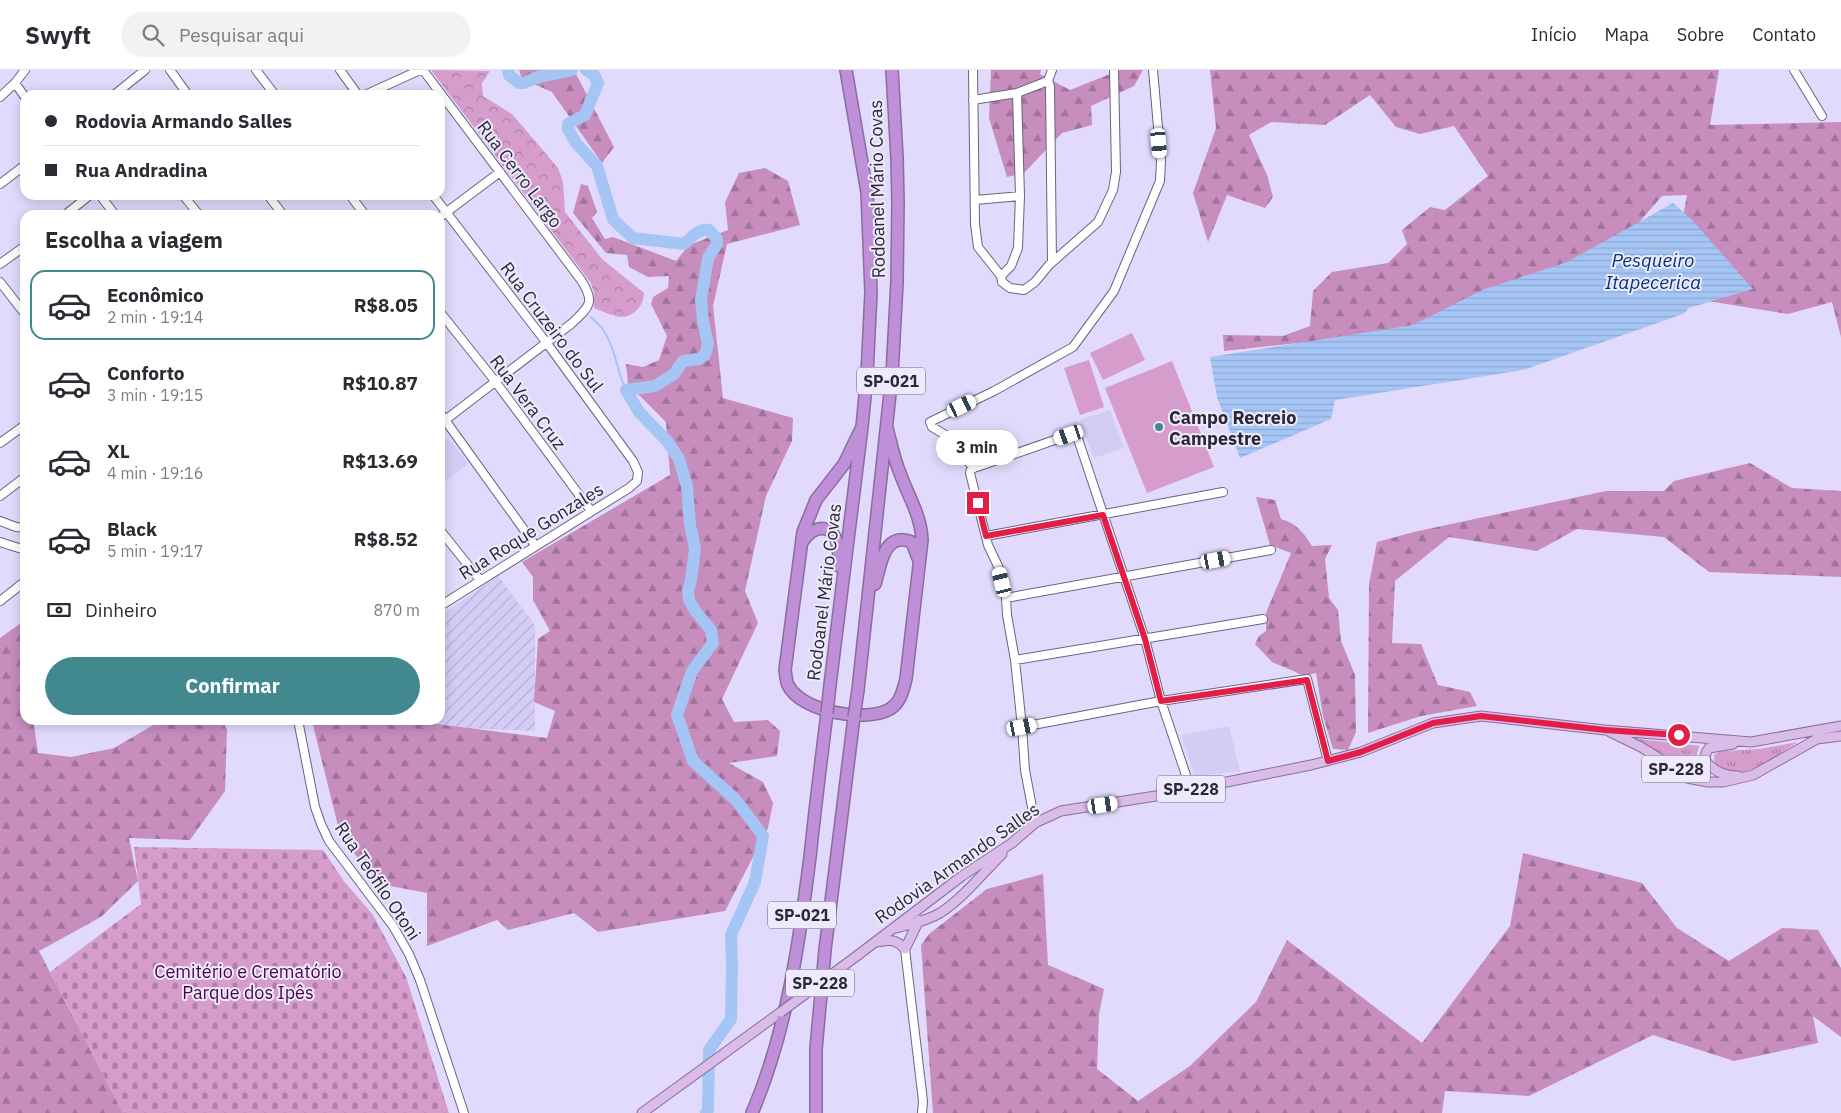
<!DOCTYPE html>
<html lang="pt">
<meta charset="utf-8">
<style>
body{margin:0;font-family:"IBM Plex Sans",sans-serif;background:#f2f2f3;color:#2b2b33;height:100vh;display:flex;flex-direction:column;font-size:19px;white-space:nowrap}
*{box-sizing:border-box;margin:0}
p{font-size:16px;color:#7c7c81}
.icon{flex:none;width:28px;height:28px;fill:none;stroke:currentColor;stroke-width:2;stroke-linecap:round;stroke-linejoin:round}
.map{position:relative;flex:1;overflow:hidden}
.drawer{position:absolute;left:20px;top:140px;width:425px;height:515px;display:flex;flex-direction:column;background:#fff;border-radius:15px;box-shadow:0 2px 12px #0003}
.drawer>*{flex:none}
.hud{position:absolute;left:20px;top:20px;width:425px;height:110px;border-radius:15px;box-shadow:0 2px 12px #0003;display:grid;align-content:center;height:110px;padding:0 25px;background:#fff}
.end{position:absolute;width:22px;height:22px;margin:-11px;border:6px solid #e11d48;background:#fff;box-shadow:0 0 0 2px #fff}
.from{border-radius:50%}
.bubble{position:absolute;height:35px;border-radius:18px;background:#fff;box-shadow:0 2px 12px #0003;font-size:16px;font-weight:800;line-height:35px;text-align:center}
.car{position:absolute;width:15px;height:30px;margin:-15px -8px;border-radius:6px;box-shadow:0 0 4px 1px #0007;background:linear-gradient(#fff 24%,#345 0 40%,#fff 0 76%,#345 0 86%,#fff 0)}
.hud b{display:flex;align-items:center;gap:18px;height:48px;font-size:19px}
.hud b+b{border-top:1px solid #e1e1e2}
.hud i{width:12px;height:12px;background:#2b2b33}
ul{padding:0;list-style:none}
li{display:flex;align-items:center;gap:15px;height:70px;margin:0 10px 8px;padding:0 15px;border:2px solid transparent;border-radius:15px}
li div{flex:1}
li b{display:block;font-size:19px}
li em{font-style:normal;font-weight:800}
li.active{border-color:#41898f}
li>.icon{width:45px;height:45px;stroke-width:1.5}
h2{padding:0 25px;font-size:22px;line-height:60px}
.pay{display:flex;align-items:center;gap:12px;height:55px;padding:0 25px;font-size:19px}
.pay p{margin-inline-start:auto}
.primary-button{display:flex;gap:10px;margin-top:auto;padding:10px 25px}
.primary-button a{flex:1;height:58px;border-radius:30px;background:#41898f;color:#fff;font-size:20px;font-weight:800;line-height:58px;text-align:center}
header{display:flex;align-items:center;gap:30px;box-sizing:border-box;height:70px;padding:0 25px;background:#fff;border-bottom:1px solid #e1e1e2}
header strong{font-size:24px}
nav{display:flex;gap:28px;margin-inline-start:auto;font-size:18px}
.search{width:350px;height:45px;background:#f2f2f3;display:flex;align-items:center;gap:12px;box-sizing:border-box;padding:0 18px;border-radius:28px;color:#7c7c81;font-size:19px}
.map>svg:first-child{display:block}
.built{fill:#d5ccf5}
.industrial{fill:url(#industrial-furrows)}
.grass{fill:url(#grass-tufts)}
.forest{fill:url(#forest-firs)}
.cemetery{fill:url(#cemetery-stones)}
.park{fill:url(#park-crowns)}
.pitch{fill:#d59ccc}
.water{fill:url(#water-rules)}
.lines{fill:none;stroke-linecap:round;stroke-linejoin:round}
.stream{stroke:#a5c5f5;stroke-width:2}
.river{stroke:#a5c5f5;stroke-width:12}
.minor-casing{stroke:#6a6381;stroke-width:10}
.major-casing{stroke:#8b6c9f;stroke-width:11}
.highway-casing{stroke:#8b6c9f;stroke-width:14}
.minor{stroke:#fff;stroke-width:8}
.major{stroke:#d9bce8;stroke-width:9}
.highway{stroke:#bf90d8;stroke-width:11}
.major-bridge-casing{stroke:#8b6c9f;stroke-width:11;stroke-linecap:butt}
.highway-bridge-casing{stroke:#8b6c9f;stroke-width:14;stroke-linecap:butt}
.major-bridge{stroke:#d9bce8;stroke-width:9}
.highway-bridge{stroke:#bf90d8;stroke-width:11}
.route{stroke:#e11d48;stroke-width:6}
.poi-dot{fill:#41898f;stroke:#eeeafe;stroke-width:2}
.labels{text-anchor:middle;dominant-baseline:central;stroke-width:4;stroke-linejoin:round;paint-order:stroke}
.shield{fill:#eeeafe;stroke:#666271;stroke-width:1}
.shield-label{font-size:16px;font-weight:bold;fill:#2b2834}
.street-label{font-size:18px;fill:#2b2834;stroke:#eeeafe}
.poi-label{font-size:18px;font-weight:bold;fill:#2b2834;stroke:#eeeafe;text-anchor:start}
.park-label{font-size:18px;fill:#4c0446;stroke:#eeeafe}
.water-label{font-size:19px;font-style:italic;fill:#023376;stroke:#eeeafe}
</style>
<header>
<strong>Swyft</strong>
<div class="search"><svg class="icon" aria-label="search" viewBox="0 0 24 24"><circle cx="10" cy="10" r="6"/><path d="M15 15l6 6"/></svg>Pesquisar aqui</div>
<nav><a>Início</a><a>Mapa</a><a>Sobre</a><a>Contato</a></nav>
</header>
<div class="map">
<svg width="1841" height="1043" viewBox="0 0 1841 1043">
<defs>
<pattern id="industrial-furrows" width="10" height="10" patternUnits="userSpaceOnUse" patternTransform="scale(1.25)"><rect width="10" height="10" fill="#d5ccf5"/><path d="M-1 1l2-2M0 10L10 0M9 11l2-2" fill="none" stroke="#b7afd3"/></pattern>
<pattern id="grass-tufts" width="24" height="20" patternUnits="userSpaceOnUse" patternTransform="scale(1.25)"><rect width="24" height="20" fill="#d59ccc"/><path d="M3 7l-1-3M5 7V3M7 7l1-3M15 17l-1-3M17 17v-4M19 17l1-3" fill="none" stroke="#ad7fa6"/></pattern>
<pattern id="forest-firs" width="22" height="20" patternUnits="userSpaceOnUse" patternTransform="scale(1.25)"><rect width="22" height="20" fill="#c68dbd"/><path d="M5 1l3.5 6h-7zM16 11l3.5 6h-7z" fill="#a1739a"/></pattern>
<pattern id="cemetery-stones" width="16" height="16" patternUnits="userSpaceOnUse" patternTransform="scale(1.25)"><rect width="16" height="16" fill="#d59ccc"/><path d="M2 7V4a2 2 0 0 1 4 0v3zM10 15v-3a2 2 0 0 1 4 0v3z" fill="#ad7fa6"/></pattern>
<pattern id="park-crowns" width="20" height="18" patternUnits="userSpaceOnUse" patternTransform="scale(1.25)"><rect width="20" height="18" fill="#d59ccc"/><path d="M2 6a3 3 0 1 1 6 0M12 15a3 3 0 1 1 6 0" fill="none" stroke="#ad7fa6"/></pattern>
<pattern id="water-rules" width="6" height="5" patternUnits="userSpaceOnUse" patternTransform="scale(1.25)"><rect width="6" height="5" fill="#a5c5f5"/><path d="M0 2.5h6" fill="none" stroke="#8ea9d3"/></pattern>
</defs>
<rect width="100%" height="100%" fill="#e1dafc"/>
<path class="built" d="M1110 340 1124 378 1094 388 1079 350Z
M443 368 451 371 468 394 440 416V370Z
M1229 656 1240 701 1197 706 1194 704 1181 665Z"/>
<path class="industrial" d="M498 506 535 555V661L312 651V650H440V546Z"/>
<path class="grass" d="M1638 669 1700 676C1693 688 1696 698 1706 707L1687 701Z
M1798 672C1784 681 1758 700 1742 702 1732 704 1723 699 1715 695L1714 685 1722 681 1760 679Z"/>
<path class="forest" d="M519 0H574L614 77 602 93 552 22 522 9Z
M991 0H1041L1040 4 1070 20 1120 0H1143L1134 16 1091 36 1092 55 1062 63 1024 103 1007 107 989 48Z
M1210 0H1719L1710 55 1841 52V267L1832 232 1788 244 1708 231 1681 157 1687 125 1662 126 1617 178 1482 233 1359 272 1327 270 1224 281 1223 265 1283 266 1310 256 1313 221 1332 202 1388 193 1407 174 1402 160 1430 137 1445 140 1488 106 1454 56 1420 64 1396 57 1370 25 1325 55 1271 52 1249 65 1267 105 1273 127 1265 138 1227 125 1208 172 1193 123 1216 58Z
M765 98 788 111 800 155 727 174 713 236 723 328 793 348 792 371 766 426 745 521 758 553 722 629 734 652 768 650 780 661 777 686 729 693 763 712 773 733 768 758 725 841 598 862 574 843 508 860 497 850 427 876V823L380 814 341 768 312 651 428 653 547 668 555 641 534 632 538 569 550 561 533 530V507L522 492 670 405 666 352 628 314 626 294 643 297 659 290 667 266 651 234 653 227 668 218 669 206 648 207 629 197 627 185 606 183 573 143 581 114 588 116 597 142 592 148 605 169 613 167 676 191 689 175 728 160 725 132 739 103Z
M1750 393 1792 418 1841 421V507L1709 502 1664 467 1577 459 1537 481 1449 467 1395 511 1392 573 1421 574 1438 615 1470 622 1477 636 1421 646 1368 663 1369 514 1377 472 1414 462 1606 421H1664L1674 411Z
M1256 427 1275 430 1281 449C1296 453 1304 463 1312 476L1332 475 1325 489 1329 528 1338 540 1341 571 1355 605 1356 662 1348 680 1333 679 1323 646 1316 603 1305 606 1272 592 1255 574 1259 566 1266 561V543L1291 483 1270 475Z
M25 550V650H42L34 655 38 683 71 687 114 678 162 650H222L227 660 225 721 190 770 129 768 138 811 101 847 39 881 123 1043H0V568Z
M1523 783 1642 813 1677 858 1729 891 1782 858 1818 860 1841 898V967L1813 946 1818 973 1734 991 1653 965 1529 1026 1445 1021 1442 1043H933L921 875 929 864 987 819 1043 804 1048 895 1104 919 1099 944 1097 999 1138 1031 1190 996 1256 932 1287 870 1422 973 1510 856Z"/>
<path class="cemetery" d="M134 777 323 780 343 810 373 845 406 907 449 1043H123L50 902 141 834Z"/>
<path class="park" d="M431 0 490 1 482 13 483 26 512 44 558 98 563 112 565 142 602 189 644 223C644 235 634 247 621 247 612 246 602 241 594 238V223L591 213Z"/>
<path class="pitch" d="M1132 263 1145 290 1103 310 1090 283Z
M1089 290 1104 337 1080 345 1064 298Z
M1172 291 1214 397 1147 423 1105 318Z"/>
<path class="water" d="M1673 133 1693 151 1753 219 1689 238 1683 244 1523 300 1335 330 1331 349 1240 388 1217 327 1210 287 1413 255 1482 220 1567 192Z"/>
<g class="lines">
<path class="stream" d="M591 247C596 252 602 257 605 263 616 280 617 302 626 320"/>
<path class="river" d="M508 0 509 5 519 13H524L538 7 572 0
M586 0 594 5 598 13 585 45 568 54V59L576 73 597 96 613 149 624 160 633 168 684 174C691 168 698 158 709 160L717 169V174L708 188 701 230 703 251 708 274 705 285 699 289 683 291 674 304 655 316 626 320 639 342 668 372 679 389 687 416 690 454 695 479 691 510 688 521 689 530 696 542 711 560 713 573 692 601 677 645 693 691 736 730 763 766 755 812 731 865 732 894 731 949 709 980 708 1040 706 1043"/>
<defs>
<path id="minor" d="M170 0 188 25
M256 0 275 25
M340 0 358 25
M423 0 581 210C596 233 589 237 571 254L440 354
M973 0 975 154 978 177 1001 206 1002 212 1010 218 1024 220 1035 212 1049 195 1098 152 1113 120 1116 102 1114 0
M1794 0 1822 46
M1048 11 1050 16 1052 192
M15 13 25 27
M114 25 145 0
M365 25 420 0
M0 27 15 13 25 0
M973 30 1017 23 1048 11 1052 0
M0 114 25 95
M100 125 115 145
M183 125 199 145
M268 125 283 145
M350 125 365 145
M433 125 546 272 633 391 638 402 637 411 629 418 440 536
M975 130 1020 126
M65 145 90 125
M440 147 500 102
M0 194 25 176
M1001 206 1011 196 1018 178 1020 126 1017 23
M0 212 25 244
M440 242 495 311 591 441
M440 343 535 475
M0 373 25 355
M974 398 964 387 959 373 932 357 930 352 994 321 1073 277 1114 221 1160 111 1161 91 1153 0
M0 426 25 407
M0 451 16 457 25 458
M440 460 480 510
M986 466 1223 422
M0 472 25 480
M1006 528 1271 480
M0 531 23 513
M1015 590 1263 549
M298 650 315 737 321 754 329 771 393 856 409 884 420 910 464 1043
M1022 657 1161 631 1307 609 1328 691
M1035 753 1025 700 1022 657 1015 590 1007 545 1006 528 998 496 988 475 970 403 971 399 974 398 1069 365 1074 366 1078 369 1145 569 1161 631 1191 720
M905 879 923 1031 922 1043"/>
<path id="major" d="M1610 662 1641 677 1673 697 1687 708 1708 712H1723L1753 705 1817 669 1841 666
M1733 674 1709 678 1706 683 1705 690C1713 701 1725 706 1738 706
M896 858C911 854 927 851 940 843 963 828 983 803 1002 784
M877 872C890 870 895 868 905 879
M905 879 919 850
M858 885 962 806 1012 773 1035 753 1061 741 1162 725 1311 695 1361 682 1433 653 1481 646 1605 660 1751 672 1841 656
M642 1043 781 942"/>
<path id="highway" d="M862 357 844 394 816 430 803 462 785 600C786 605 786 611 788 615 801 642 866 653 890 639 901 632 903 620 906 609L922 470C921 445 908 426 900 403 894 389 891 373 887 358
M803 471C815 454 834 453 838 477 839 483 839 490 839 496
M875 514C881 494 884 461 912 472L918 488
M830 615 862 357 867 305 871 222 867 122 846 0
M858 620 892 305 897 212 898 132 897 88 892 0
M752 1043C787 961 799 874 810 787 815 739 821 691 827 643
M816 1043V979L825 880 854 647"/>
</defs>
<use href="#minor" class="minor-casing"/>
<use href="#major" class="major-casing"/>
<use href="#highway" class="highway-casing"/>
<use href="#minor" class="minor"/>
<use href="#major" class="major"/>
<use href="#highway" class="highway"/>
<defs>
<path id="major-bridge" d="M781 942 858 885"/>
<path id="highway-bridge" d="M827 643 830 615
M854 647 858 620"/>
</defs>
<use href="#major-bridge" class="major-bridge-casing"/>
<use href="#highway-bridge" class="highway-bridge-casing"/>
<use href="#major-bridge" class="major-bridge"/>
<use href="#highway-bridge" class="highway-bridge"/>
</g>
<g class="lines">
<path class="route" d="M978 433 986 466 1103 445 1145 569 1161 631 1307 610 1328 691 1361 682 1433 653 1481 646 1605 660 1679 665"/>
</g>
<circle class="poi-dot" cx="1159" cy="357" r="5"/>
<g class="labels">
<g class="shield">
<rect x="857" y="297.5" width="68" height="27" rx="4"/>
<rect x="1642" y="685.5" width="68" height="27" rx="4"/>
<rect x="1157" y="705.5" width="68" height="27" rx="4"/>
<rect x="768" y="831.5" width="68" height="27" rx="4"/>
<rect x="786" y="899.5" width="68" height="27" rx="4"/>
</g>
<g class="shield-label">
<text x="891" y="311">SP-021</text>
<text x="1676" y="699">SP-228</text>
<text x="1191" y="719">SP-228</text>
<text x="802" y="845">SP-021</text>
<text x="820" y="913">SP-228</text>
</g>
<g class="street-label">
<text transform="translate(520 104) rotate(53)">Rua Cerro Largo</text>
<text transform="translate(877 119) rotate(-91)">Rodoanel Mário Covas</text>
<text transform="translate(552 257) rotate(53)">Rua Cruzeiro do Sul</text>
<text transform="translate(528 332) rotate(53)">Rua Vera Cruz</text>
<text transform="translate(531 461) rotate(-32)">Rua Roque Gonzales</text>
<text transform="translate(824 522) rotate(-83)">Rodoanel Mário Covas</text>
<text transform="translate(957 793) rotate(-35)">Rodovia Armando Salles</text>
<text transform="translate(378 811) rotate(56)">Rua Teófilo Otoni</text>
</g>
<g class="poi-label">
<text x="1169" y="347">Campo Recreio<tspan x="1169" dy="21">Campestre</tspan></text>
</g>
<g class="park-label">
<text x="248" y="901">Cemitério e Crematório<tspan x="248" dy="21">Parque dos Ipês</tspan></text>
</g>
<g class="water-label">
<text x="1653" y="190">Pesqueiro<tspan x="1653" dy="22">Itapecerica</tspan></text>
</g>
</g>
</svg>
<i class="end from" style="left:1679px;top:665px"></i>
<i class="end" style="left:978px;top:433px"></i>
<div class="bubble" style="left:936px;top:360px;width:82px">3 min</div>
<i class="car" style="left:1159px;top:73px;rotate:175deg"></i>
<i class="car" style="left:962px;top:336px;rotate:64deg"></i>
<i class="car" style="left:1069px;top:365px;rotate:251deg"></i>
<i class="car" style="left:1216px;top:490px;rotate:80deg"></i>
<i class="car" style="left:1002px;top:512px;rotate:346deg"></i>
<i class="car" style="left:1022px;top:657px;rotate:79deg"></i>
<i class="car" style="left:1103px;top:735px;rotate:81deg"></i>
<div class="hud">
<b><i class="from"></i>Rodovia Armando Salles</b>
<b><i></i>Rua Andradina</b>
</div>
<section class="drawer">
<h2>Escolha a viagem</h2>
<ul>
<li class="active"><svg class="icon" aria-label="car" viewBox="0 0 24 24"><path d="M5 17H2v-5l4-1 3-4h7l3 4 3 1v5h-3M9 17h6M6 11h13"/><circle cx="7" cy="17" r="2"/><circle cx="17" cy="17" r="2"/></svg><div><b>Econômico</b><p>2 min · 19:14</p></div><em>R$8.05</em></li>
<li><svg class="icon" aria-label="car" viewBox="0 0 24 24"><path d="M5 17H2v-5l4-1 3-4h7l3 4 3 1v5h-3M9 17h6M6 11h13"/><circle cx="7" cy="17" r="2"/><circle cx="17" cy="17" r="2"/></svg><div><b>Conforto</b><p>3 min · 19:15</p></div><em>R$10.87</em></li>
<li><svg class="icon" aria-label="car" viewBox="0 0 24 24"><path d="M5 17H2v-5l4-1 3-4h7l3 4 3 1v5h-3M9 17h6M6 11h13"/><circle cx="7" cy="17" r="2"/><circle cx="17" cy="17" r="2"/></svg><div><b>XL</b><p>4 min · 19:16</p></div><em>R$13.69</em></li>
<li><svg class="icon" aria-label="car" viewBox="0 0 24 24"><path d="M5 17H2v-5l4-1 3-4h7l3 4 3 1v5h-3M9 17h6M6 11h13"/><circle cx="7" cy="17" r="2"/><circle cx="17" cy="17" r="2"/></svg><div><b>Black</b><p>5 min · 19:17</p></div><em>R$8.52</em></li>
</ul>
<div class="pay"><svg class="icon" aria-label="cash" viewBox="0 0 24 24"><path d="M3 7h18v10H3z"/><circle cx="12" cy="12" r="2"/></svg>Dinheiro<p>870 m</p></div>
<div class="primary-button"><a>Confirmar</a></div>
</section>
</div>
